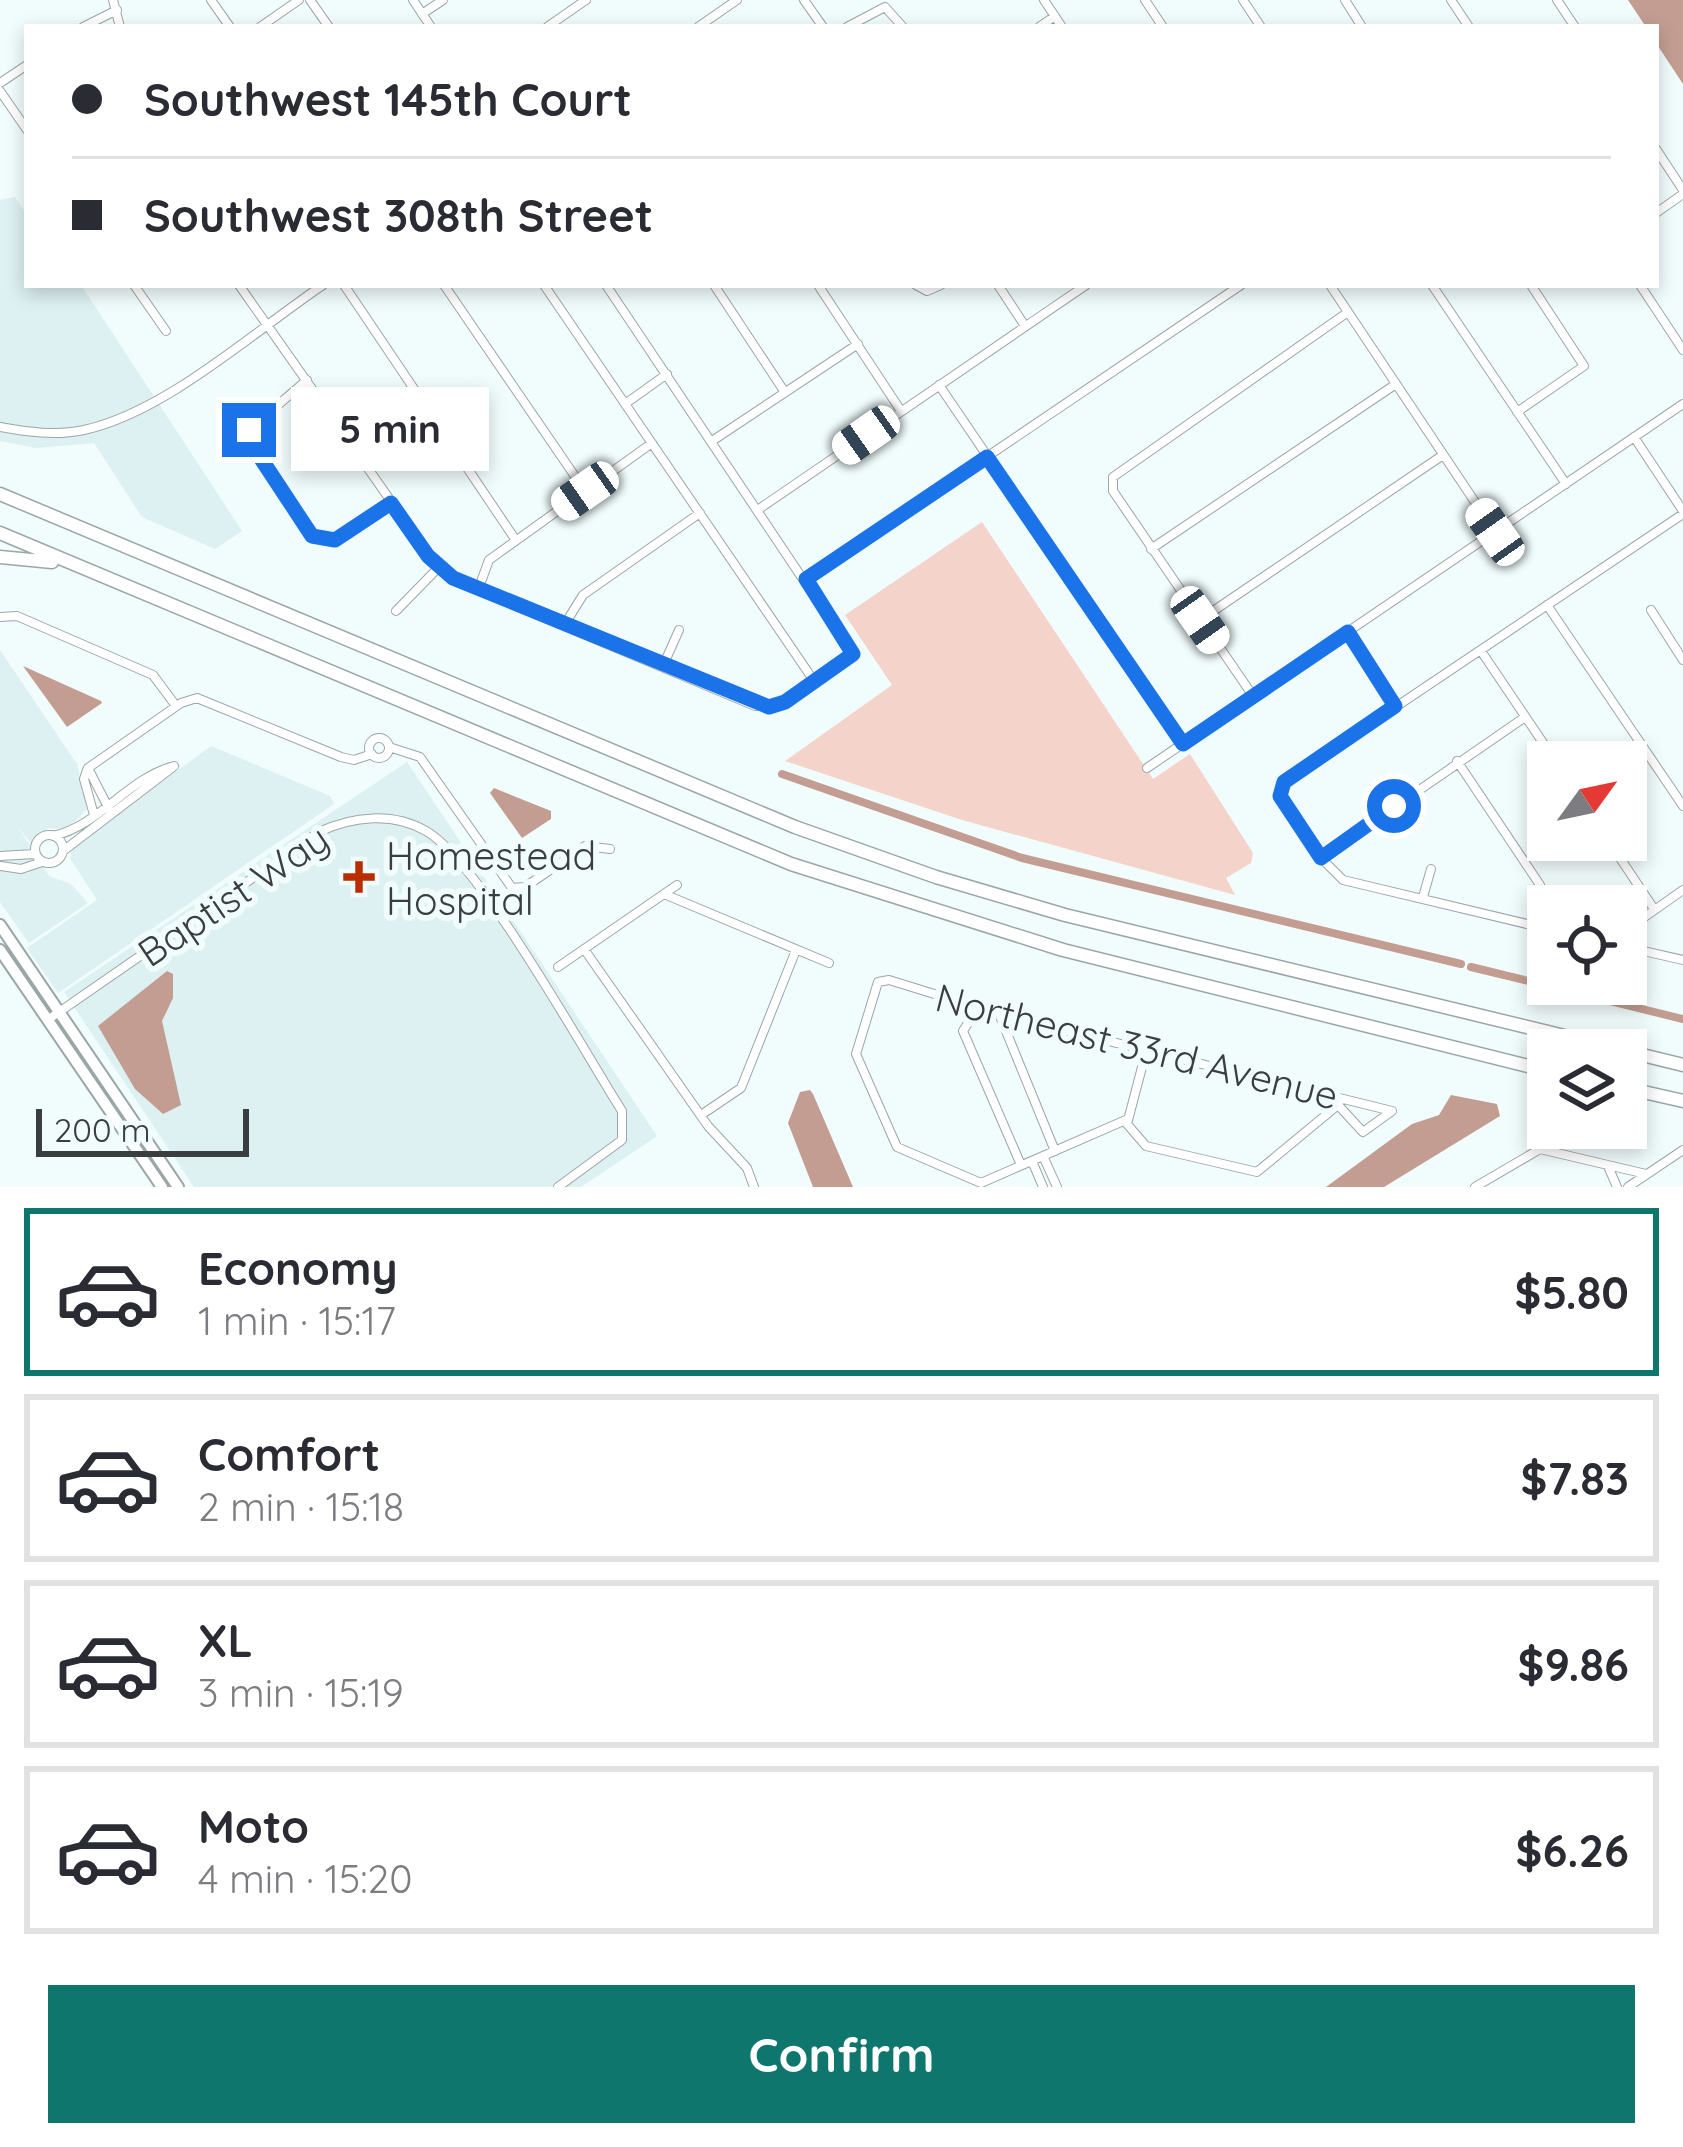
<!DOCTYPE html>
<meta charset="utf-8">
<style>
body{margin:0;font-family:Quicksand,sans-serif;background:#f7f7f7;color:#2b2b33;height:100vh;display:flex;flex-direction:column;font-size:45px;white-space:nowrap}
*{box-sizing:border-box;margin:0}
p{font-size:39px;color:#7c7c81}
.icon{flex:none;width:66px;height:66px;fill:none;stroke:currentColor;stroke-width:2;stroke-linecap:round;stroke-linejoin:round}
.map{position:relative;height:1187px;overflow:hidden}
.sheet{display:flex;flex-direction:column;background:#fff;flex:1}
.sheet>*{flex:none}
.guide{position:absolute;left:24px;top:24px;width:1635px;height:264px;border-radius:0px;box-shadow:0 6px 18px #0003;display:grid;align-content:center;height:264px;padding:0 48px;background:#fff}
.needle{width:78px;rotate:57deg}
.controls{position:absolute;left:1527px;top:741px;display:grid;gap:24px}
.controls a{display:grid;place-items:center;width:120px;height:120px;border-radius:0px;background:#fff;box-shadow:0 6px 18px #0003;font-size:60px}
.scale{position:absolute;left:36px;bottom:30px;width:213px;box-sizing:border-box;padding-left:12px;border:6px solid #3a3e3e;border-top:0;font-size:33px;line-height:42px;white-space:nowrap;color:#3a3e3e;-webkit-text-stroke:9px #f1fcfc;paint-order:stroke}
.end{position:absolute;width:54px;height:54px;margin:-27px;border:15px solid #1a73e8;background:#fff;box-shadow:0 0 0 6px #fff}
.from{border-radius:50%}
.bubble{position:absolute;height:84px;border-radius:0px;background:#fff;box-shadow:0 6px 18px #0003;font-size:39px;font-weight:700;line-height:84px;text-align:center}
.car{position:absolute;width:36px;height:72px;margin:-36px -18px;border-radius:15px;box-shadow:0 0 9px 3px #0007;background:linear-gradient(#fff 24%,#345 0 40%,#fff 0 76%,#345 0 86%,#fff 0)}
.guide b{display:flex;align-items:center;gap:42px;height:114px;font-size:45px}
.guide b+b{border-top:3px solid #e1e1e2}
.guide i{width:30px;height:30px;background:#2b2b33}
ul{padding:21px 0 0;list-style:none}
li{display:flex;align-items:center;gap:36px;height:168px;margin:0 24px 18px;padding:0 24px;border:6px solid #e1e1e2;border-radius:0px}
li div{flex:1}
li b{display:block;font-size:45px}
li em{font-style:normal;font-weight:700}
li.current{border-color:#0f766e}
li>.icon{width:108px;height:108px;stroke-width:1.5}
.primary-button{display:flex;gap:24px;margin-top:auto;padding:24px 48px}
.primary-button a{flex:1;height:138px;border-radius:0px;background:#0f766e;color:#fff;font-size:48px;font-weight:700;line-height:138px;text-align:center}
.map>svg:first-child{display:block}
.built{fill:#ddf0f2}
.green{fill:#f4d3ca}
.water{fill:#c39d92}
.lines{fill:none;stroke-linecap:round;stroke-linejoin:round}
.canal{stroke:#c39d92;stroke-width:8}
.minor-casing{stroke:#9ba6a6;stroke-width:10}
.major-casing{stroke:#9ba6a6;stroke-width:14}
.highway-casing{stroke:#9ba6a6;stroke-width:15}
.minor{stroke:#fff;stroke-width:8}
.major{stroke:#fff;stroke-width:10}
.highway{stroke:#fff;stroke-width:12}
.route{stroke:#1a73e8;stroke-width:15}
.poi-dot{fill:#b82e01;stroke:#f1fcfc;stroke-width:4.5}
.labels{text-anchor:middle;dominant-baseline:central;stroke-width:12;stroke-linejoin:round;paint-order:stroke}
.poi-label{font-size:39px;fill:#3a3e3e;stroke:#f1fcfc;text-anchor:start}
.street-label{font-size:39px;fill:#3a3e3e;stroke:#f1fcfc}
</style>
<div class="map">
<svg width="1683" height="1187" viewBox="0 0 1683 1187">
<rect width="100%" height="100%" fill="#f1fcfc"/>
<path class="built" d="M15 197 27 215V285H81L242 531 215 549 142 517 94 443 36 448 0 441V200Z
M0 650 77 764 87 809 68 829 48 828 31 843 18 827 49 876 71 884 88 903 29 943 0 902Z
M211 746 330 796 334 804 58 993 27 948 97 900 70 858 73 848Z
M407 762 657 1136 581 1187H194L64 992Z"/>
<path class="green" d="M982 522 1153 779 1190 754 1253 853 1251 863 1226 878 1235 895 962 820 785 761 892 685 845 615Z"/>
<path class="water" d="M1628 0H1683V84L1656 43V27H1646Z
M23 666 101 701 102 703 67 727Z
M494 788 551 811V819L522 838 490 793Z
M167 971 173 974V998L162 1021 181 1105 163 1114 135 1089 98 1026Z
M810 1090 813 1094 853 1187H813L788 1123 800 1092Z
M1451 1095 1497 1104 1500 1116 1384 1187H1326L1412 1124 1439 1115Z"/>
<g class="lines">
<path class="canal" d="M782 774 1022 858 1461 964
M1471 967 1683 1019"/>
<defs>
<path id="minor" d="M113 0 120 27
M211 0 230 27
M310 0 329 27
M413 0 431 27
M804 0 823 27
M1044 0 1062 27
M1145 0 1163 27
M1243 0 1261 27
M1345 0 1362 27
M1451 0 1469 27
M1557 0 1575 27
M422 14 443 0
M83 27 117 10
M260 27 299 0
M547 27 586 0
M698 27 737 0
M847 27 885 7 903 27
M1039 27 1055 16
M0 83 27 65
M0 91 27 130
M1656 149 1683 190
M1656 213 1683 194
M134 285 166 331
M239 285 438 568 478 590 755 706 785 702 853 654 606 285
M344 285 515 539
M444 285 585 491
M544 285 814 681
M714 285 784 391
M818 285 901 411
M916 285 927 291 941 285
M998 285 1025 326
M1330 285 1495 532
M1432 285 1566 484
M1640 285 1683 350
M307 380 249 430 250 443 312 535 335 540 391 503
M939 385 1183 744
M625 404 667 374
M1517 412 1584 366 1531 285
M0 427C27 432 56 436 84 430 166 412 253 332 323 285
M1634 437 1683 511
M712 441 858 344
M759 509 1086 285
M1151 549 1396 384
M806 579 1241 285
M478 590 489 560 652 443
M1547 605 1683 806
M1651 610 1683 660
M396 611 438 568
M0 617 17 616 153 675 176 706
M1200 620 1443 455
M565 624 583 595 700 513
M1348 632 1395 706
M1481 651 1556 762
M663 666 679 630
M1253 696 1113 491V477L1348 312
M369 748a10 10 0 1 1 20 0a10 10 0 1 1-20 0Z
M389 747 420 757 512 888 525 887 585 846 610 849
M1457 761 1540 885 1532 925
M88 768 181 703 197 698 341 757 354 760 372 754
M88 768 109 809
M1147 768 1683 404
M87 770 84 779 94 815
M35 849a14 14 0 1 1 28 0a14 14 0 1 1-28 0Z
M53 836C99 826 128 778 174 766
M1608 840 1654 909
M63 851 173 767
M0 856 35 854
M1321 858 1525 717
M0 866 21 869 42 862
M664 894 829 963
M1423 897 1431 869
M1548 929 1343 880 1321 858 1280 796 1284 782 1683 514
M1626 930 1683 890
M1626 947 1683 960
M584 949 708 1126 747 1168 754 1187
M558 967 677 885
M977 1009 963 1031 1021 1165
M999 1014 1055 1151
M49 1019 319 832C353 816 393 812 426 831 479 861 583 1050 622 1111V1140L558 1187
M1146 1052 1127 1124 1146 1146 1257 1172 1338 1105 1340 1098
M1338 1105 1363 1132 1392 1111
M701 1115 741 1088 796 950
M1128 1119 981 1183 897 1147 856 1054 878 982 889 980 999 1014 1392 1111
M1043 1156 1057 1187
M1032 1161 1043 1187
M1608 1166 1617 1187
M1475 1187 1540 1149 1646 1174
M1628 1187 1683 1150"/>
<path id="major" d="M0 925 178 1187
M0 950 162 1187"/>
<path id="highway" d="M0 494 795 827 936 877 1065 915 1622 1050
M0 533 791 864 1063 950 1548 1071
M0 557 52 562
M1626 1051 1683 1065
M1626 1088 1683 1101"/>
</defs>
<use href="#minor" class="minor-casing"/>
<use href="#major" class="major-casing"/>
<use href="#highway" class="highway-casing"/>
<use href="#minor" class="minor"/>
<use href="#major" class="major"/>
<use href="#highway" class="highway"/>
</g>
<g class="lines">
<path class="route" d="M249 430 250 442 312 536 335 540 391 503 428 556 453 578 769 707 785 702 853 654 806 579 987 457 1183 744 1348 632 1395 706 1284 782 1280 796 1321 858 1394 806"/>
</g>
<path class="poi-dot" d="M353 859h12v12h12v12h-12v12h-12v-12h-12v-12h12z"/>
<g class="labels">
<g class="poi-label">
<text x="386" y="855">Homestead<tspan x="386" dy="45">Hospital</tspan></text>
</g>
<g class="street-label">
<text transform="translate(233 895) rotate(-34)">Baptist Way</text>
<text transform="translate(1137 1046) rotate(14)">Northeast 33rd Avenue</text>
</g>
</g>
</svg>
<div class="controls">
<a><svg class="needle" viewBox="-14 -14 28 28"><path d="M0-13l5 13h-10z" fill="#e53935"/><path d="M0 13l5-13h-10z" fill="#7c7c81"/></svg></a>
<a><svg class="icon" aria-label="locate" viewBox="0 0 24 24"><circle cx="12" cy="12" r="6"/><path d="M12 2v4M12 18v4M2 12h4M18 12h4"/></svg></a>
<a><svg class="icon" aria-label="layers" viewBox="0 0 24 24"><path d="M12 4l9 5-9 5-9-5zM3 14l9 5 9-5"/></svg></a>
</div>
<div class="scale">200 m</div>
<i class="end from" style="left:1394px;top:806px"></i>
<i class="end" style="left:249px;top:430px"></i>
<div class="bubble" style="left:291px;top:387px;width:198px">5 min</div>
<i class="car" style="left:866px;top:435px;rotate:235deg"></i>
<i class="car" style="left:585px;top:491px;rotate:235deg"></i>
<i class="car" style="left:1495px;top:532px;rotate:325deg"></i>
<i class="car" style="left:1200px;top:620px;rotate:145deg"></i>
<div class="guide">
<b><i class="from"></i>Southwest 145th Court</b>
<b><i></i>Southwest 308th Street</b>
</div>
</div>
<section class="sheet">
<ul>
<li class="current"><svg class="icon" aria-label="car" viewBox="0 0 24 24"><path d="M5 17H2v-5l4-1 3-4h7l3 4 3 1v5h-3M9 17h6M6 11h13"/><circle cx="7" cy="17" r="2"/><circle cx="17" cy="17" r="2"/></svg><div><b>Economy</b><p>1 min · 15:17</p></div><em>$5.80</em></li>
<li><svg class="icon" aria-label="car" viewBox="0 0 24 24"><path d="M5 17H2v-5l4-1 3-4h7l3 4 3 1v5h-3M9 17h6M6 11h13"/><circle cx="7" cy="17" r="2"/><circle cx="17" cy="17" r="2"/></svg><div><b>Comfort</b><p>2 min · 15:18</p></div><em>$7.83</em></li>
<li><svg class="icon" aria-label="car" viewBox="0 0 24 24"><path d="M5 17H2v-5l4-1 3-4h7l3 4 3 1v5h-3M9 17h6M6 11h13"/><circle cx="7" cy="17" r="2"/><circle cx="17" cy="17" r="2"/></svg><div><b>XL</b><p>3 min · 15:19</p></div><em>$9.86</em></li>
<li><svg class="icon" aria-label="car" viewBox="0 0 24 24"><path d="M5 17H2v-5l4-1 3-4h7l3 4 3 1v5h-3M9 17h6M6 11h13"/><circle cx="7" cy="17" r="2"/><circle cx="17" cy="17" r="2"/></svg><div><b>Moto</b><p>4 min · 15:20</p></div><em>$6.26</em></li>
</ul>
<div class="primary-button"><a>Confirm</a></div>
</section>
